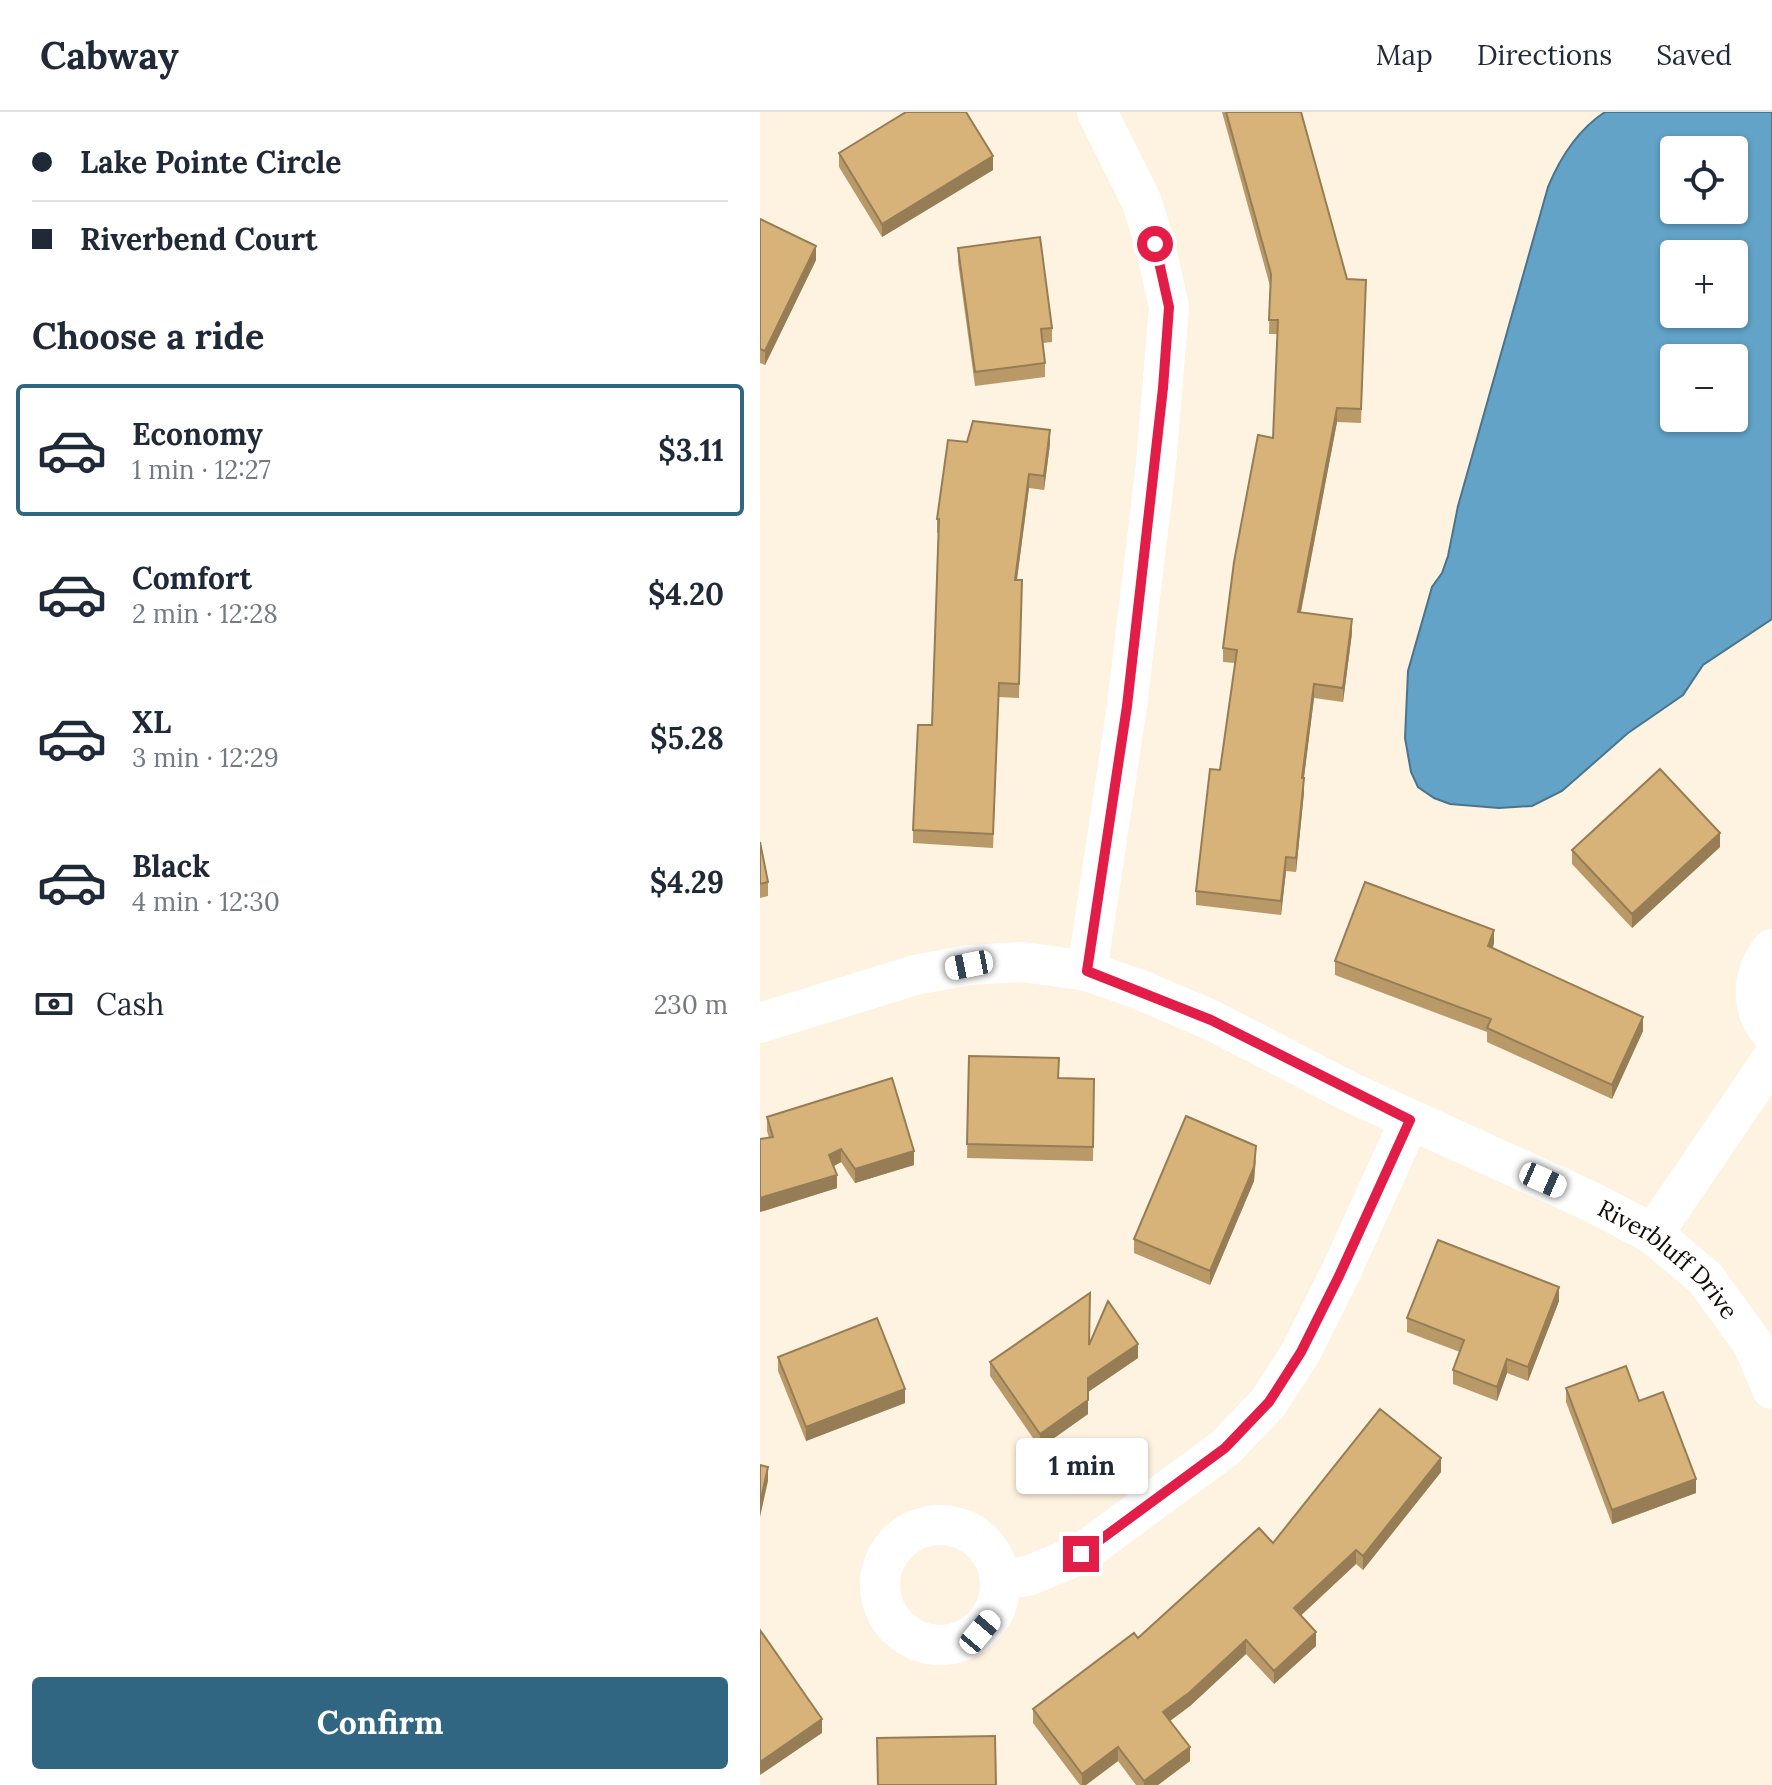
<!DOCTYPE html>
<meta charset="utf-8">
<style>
body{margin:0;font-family:Lora,serif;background:#f2f2f3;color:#1f2937;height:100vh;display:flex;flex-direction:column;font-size:30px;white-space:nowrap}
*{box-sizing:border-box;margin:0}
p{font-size:26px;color:#747a83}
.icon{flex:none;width:44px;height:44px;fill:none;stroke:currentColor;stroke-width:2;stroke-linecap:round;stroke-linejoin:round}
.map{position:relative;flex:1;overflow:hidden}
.details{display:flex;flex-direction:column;background:#fff;width:760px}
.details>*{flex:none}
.top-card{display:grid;align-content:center;height:176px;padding:0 32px;background:#fff}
.controls{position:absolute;left:900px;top:24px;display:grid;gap:16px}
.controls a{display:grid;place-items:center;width:88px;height:88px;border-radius:8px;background:#fff;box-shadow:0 2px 6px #0004;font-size:40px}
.end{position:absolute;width:36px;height:36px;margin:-18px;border:10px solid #e11d48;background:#fff;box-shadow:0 0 0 4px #fff}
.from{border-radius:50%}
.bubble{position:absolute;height:56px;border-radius:8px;background:#fff;box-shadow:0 2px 6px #0004;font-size:26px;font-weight:800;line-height:56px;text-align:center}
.car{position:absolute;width:24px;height:48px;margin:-24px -12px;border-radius:10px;box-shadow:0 0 6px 2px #0007;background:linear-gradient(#fff 24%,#345 0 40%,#fff 0 76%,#345 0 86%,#fff 0)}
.top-card b{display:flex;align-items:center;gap:28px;height:76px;font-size:30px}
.top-card b+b{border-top:2px solid #e0e1e3}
.top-card i{width:20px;height:20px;background:#1f2937}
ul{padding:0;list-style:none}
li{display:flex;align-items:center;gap:24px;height:132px;margin:0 16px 12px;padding:0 16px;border:4px solid transparent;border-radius:8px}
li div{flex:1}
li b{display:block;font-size:30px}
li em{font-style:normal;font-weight:800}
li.current{border-color:#316682}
li>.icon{width:72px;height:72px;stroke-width:1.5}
h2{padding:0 32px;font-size:36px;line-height:96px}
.pay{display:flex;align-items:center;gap:20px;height:88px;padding:0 32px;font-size:30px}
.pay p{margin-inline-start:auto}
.primary-button{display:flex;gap:16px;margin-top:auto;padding:16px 32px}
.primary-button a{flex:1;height:92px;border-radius:8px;background:#316682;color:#fff;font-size:32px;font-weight:800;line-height:92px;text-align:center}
header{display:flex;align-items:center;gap:48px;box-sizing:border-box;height:112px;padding:0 40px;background:#fff;border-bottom:2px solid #e0e1e3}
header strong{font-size:38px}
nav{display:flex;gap:44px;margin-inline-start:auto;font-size:28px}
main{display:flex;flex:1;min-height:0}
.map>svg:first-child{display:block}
.water{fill:#62a3c7;stroke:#4a758c;stroke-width:2;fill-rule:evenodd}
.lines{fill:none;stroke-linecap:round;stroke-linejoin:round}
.minor{stroke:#fff;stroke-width:40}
.wall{fill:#b99968}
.shaded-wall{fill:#967d55}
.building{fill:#d7b279;stroke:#967d55;stroke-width:2}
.route{stroke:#e11d48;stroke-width:10}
.labels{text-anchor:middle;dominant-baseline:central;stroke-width:7;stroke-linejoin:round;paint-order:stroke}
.street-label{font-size:24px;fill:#110a03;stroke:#fff}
</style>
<header>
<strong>Cabway</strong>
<nav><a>Map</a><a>Directions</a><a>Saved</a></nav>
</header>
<main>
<section class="details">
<div class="top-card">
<b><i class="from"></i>Lake Pointe Circle</b>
<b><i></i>Riverbend Court</b>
</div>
<h2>Choose a ride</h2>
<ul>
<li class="current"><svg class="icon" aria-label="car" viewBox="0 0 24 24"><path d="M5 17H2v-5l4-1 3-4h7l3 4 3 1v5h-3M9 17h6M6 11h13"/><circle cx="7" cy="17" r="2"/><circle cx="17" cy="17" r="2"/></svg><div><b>Economy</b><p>1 min · 12:27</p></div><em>$3.11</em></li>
<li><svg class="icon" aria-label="car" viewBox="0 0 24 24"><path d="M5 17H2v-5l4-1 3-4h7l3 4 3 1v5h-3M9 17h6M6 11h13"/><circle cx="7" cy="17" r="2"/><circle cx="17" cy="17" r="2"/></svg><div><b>Comfort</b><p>2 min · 12:28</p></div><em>$4.20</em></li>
<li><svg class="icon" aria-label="car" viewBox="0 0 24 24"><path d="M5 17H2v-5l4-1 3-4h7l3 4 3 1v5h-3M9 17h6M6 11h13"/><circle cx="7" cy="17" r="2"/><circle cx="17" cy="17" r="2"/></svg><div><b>XL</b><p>3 min · 12:29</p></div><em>$5.28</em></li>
<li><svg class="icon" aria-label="car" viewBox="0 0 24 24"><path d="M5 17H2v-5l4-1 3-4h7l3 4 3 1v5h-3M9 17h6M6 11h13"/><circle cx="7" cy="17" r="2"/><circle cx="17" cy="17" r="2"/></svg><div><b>Black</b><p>4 min · 12:30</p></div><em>$4.29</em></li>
</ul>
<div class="pay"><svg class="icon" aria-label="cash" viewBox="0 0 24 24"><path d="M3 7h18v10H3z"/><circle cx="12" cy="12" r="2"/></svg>Cash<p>230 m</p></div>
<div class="primary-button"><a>Confirm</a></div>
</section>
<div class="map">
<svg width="1012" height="1673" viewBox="0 0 1012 1673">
<rect width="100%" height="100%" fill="#fef2e0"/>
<path class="water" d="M845 0H1012V507L943 553 923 583 868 621 802 679 772 694 739 696 690 692 674 686 658 675 651 660 645 626 648 559 672 475 682 461 688 444 698 394 788 75C800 46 819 17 845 0ZM914 38H974V98H914ZM914 142H974V202H914ZM914 246H974V306H914Z"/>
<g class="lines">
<g class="minor">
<path d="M1012 837C992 860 989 899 1012 921"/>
<path d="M327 859 367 594 396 352 409 195 395 132 381 88 337 0"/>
<path id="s1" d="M0 911 155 863 209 853 263 850 327 859 378 877 451 908 590 980 832 1090 893 1122 946 1167 993 1232 1012 1277"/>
<path d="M893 1122 1012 947"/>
<circle cx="180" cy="1473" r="60"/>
<path d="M241 1468 268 1464 321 1442 465 1336 509 1290 541 1240 579 1164 650 1008"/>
</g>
</g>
<path class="wall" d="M462 0H541L587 167 606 168 601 311 577 310 541 500 592 521 583 590 554 586 544 666V680L536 760 526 759 521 803 436 793V779L460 658 475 551 463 550V536L513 326 518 222H509L510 174Z
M79 41 233 58 122 125 79 55Z
M0 107 56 148 5 253 0 251Z
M198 136 292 216V230L283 231 285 251V265L215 274 198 150Z
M207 330 290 332 284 378 269 376 257 468H262L259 586 239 585 233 736 153 731V718L172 613 179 421H177V407Z
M0 730 8 770V784L0 786Z
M960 735 872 816 812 752V738Z
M734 831 733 836 883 919 852 987 727 930V920L575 863V849Z
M209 944 299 966 334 967 333 1049 207 1046Z
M7 1005 154 1053 95 1071 81 1050 73 1054 77 1076 0 1100V1027L9 1026 7 1019Z
M496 1048 494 1069 450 1173 374 1141V1127Z
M799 1189 768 1269 747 1261 737 1289 693 1272V1258L700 1240 647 1220V1206Z
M329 1232 378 1246 328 1280V1302L280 1336 230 1264V1250Z
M18 1245 145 1291 46 1329 18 1259Z
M806 1276 879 1289 936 1381 852 1412 806 1290Z
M681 1360 603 1458 596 1452 541 1503 556 1534 514 1572 486 1542 430 1594 410 1609 430 1649 398 1673H376L358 1649 326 1673H320L273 1611V1597L378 1526 513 1431Z"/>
<path class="shaded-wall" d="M233 44V58L122 125V112Z
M56 134V148L5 253V239Z
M577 296V310L538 514V500Z
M290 318V332L284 378V364Z
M269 362V376L255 481V468Z
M592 507V521L583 590V576Z
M554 572V586L542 680V666Z
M544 666V680L536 760V746Z
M960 721V735L872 816V802Z
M526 745V759L521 803V789Z
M734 818V831L728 848V834Z
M883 905V919L852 987V973Z
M496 1034 494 1069 450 1173V1159Z
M81 1037V1050L69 1057V1043Z
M154 1039V1053L95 1071V1057Z
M77 1063V1076L0 1100V1086Z
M799 1175V1189L768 1269V1255Z
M378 1232V1246L328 1280V1302L280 1336V1322L328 1266Z
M747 1247V1261L737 1289V1275Z
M145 1277V1291L46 1329V1315Z
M681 1346V1360L603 1458V1444Z
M8 1355V1369L0 1405V1391Z
M936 1367V1381L852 1412V1398Z
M596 1438V1452L534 1510V1496Z
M556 1520V1534L514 1572V1559Z
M486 1528V1542L430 1594 403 1614V1600Z
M62 1607V1621L0 1663V1650Z
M358 1635V1649L326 1673H322V1662Z
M430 1635V1649L398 1673H384V1669Z"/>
<path class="building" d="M146 0H206L233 44 122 112 79 41Z
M466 0H541L587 167 606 168 601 297 577 296 538 500 592 507 583 576 554 572 542 666H544L536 746 526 745 521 789 436 779 450 657 460 658 477 538 463 536 474 450 498 323 513 326 518 208H509L511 162Z
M0 107 56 134 5 239 0 237Z
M280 125 292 216 281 217 285 251 215 260 198 136Z
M213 309 290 318 284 364 269 362 255 468H262L259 572 239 571 233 722 153 718 158 613H172L179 407H177L188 328 207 330Z
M900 657 960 721 872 802 812 738Z
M0 730 8 770 0 772Z
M605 770 734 818 728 834 883 905 852 973 727 916 731 907 575 849Z
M209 944 299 946 298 966 334 967 333 1035 207 1032Z
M132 966 154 1039 95 1057 81 1037 69 1043 77 1063 0 1086V1027L13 1025 7 1005Z
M426 1004 496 1034 494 1055 450 1159 374 1127Z
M678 1128 799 1175 768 1255 747 1247 737 1275 693 1258 704 1228 647 1206Z
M330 1181 329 1233 348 1189 378 1232 328 1266V1288L280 1322 230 1250Z
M117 1206 145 1277 46 1315 18 1245Z
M866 1254 879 1289 903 1280 936 1367 852 1398 806 1276Z
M620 1297 681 1346 603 1444 596 1438 534 1496 556 1520 514 1559 486 1528 430 1580 403 1600 430 1635 384 1669 358 1635 322 1662 273 1597 374 1521 378 1526 499 1416 513 1431Z
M0 1353 8 1355 0 1391Z
M0 1518 62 1607 0 1650Z
M235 1624 236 1673H118L117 1626Z"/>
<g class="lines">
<path class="route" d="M321 1442 465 1336 509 1290 541 1240 579 1164 650 1008 451 908 327 859 367 594 403 276 409 195 395 132"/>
</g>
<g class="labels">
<g class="street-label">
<text stroke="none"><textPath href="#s1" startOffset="988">Riverbluff Drive</textPath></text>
</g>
</g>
</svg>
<div class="controls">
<a><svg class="icon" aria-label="locate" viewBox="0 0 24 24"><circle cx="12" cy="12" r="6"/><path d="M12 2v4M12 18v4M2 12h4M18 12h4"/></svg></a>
<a>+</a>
<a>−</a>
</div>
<i class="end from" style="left:395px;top:132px"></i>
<i class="end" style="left:321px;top:1442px"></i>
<div class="bubble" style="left:256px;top:1326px;width:132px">1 min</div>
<i class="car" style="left:209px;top:853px;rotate:259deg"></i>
<i class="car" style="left:783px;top:1068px;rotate:114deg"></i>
<i class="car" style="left:220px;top:1520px;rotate:40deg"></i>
</div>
</main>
